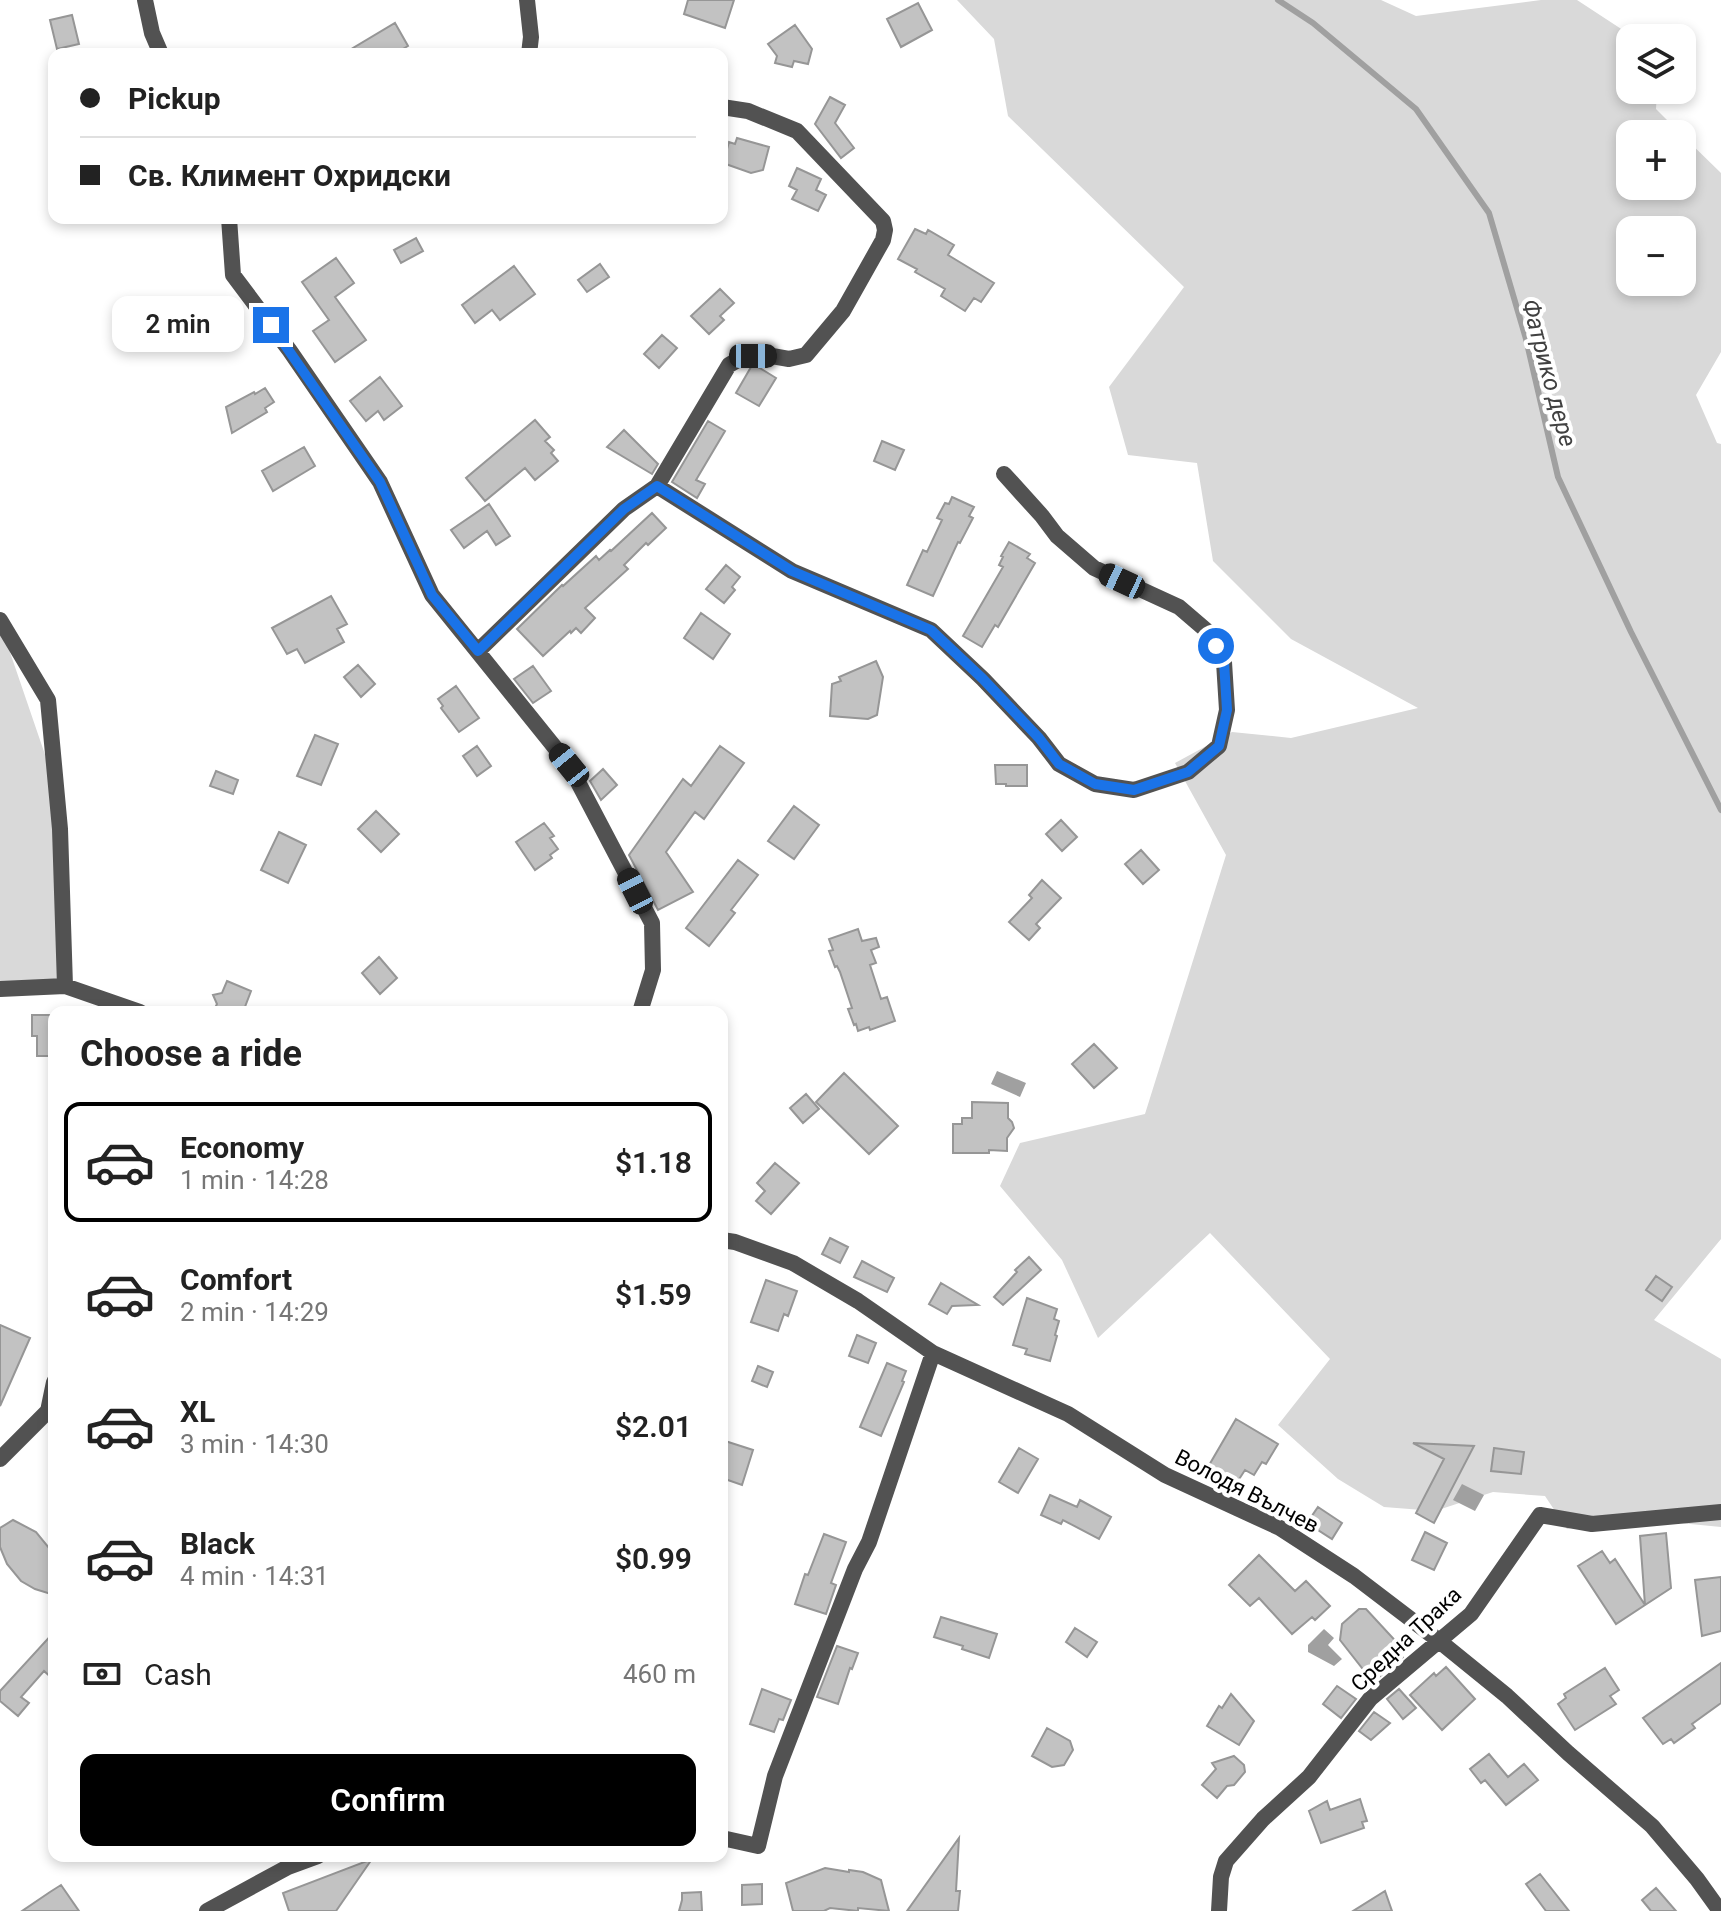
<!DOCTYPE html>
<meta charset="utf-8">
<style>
body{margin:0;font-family:Roboto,sans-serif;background:#f2f2f2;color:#222;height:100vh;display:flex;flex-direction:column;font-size:30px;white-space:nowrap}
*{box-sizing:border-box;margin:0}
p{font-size:26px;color:#767676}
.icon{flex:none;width:44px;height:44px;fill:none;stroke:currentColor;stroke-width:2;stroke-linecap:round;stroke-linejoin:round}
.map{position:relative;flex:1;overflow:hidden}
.details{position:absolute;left:48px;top:1006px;width:680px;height:856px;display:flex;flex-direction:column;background:#fff;border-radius:16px;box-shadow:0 4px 12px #0003}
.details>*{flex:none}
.top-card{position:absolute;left:48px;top:48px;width:680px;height:176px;border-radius:16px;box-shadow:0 4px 12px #0003;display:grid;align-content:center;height:176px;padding:0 32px;background:#fff}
.buttons{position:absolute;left:1616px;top:24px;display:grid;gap:16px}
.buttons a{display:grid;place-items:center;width:80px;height:80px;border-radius:16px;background:#fff;box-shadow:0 4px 12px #0003;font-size:40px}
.end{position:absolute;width:36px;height:36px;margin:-18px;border:10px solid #1a73e8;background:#fff;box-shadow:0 0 0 4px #fff}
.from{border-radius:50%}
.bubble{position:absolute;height:56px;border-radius:16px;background:#fff;box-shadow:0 4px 12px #0003;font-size:26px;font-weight:600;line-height:56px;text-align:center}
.car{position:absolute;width:24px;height:48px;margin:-24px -12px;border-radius:10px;box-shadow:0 0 6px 2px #0007;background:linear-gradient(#222 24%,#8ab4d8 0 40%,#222 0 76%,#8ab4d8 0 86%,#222 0)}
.top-card b{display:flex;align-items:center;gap:28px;height:76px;font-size:30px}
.top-card b+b{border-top:2px solid #e0e0e0}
.top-card i{width:20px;height:20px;background:#222}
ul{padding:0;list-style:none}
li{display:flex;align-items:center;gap:24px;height:120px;margin:0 16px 12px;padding:0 16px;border:4px solid transparent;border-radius:16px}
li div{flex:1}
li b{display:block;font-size:30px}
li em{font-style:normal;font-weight:600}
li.selected{border-color:#000}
li>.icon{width:72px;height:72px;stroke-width:1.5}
h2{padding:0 32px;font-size:36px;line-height:96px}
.pay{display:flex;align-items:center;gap:20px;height:88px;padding:0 32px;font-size:30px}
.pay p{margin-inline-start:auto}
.primary-button{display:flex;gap:16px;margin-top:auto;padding:16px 32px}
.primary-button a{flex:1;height:92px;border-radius:16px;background:#000;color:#fff;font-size:32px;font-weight:600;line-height:92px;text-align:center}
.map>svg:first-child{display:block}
.green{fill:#d9d9d9;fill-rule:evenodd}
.water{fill:#a0a0a0}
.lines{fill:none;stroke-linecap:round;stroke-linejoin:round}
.stream{stroke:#a0a0a0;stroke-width:6}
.building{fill:#c2c2c2;stroke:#969696;stroke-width:2}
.minor{stroke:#525252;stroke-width:16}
.route{stroke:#1a73e8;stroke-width:10}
.labels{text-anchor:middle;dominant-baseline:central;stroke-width:8;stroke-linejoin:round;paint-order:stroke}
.street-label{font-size:22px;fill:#000;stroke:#fff}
.water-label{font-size:24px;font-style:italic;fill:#414141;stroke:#fff}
</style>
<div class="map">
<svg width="1721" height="1911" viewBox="0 0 1721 1911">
<rect width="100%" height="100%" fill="#fff"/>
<path class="green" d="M957 0H1381L1416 16 1541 0H1577L1635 38H1630V90H1657L1656 109 1681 134H1630V186H1682V135L1721 173V352L1696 395 1717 443 1721 444V1239L1654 1320 1721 1359V1527L1619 1517 1567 1529 1545 1496 1493 1492 1435 1511 1384 1507 1338 1479 1278 1425 1330 1359 1210 1233 1098 1338 1062 1260 1000 1186 1020 1143 1145 1114 1226 855 1175 763 1232 732 1291 738 1418 708 1291 639 1213 561 1197 463 1128 455 1109 387 1184 287 1008 116 994 39ZM1630 230H1682V282H1630Z
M0 623 53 778 69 971 54 986 0 997Z"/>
<path class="water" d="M997 1071 1026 1083 1020 1097 991 1084Z
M1462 1484 1484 1495 1475 1511 1453 1500Z
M1324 1629 1334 1638 1328 1645 1342 1659 1334 1666 1308 1652V1645Z"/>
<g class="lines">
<path class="stream" d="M1278 0 1313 23 1416 109 1489 213 1526 339 1558 477 1631 632 1721 810"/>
</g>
<path class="building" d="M688 0H734L725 28 684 14Z
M918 3 932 30 901 47 887 19Z
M72 15 79 44 57 49 50 20Z
M395 23 408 46 394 54H343Z
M795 25 812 49 808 64 794 61 792 67 775 63 777 56 768 44Z
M830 97 845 105 835 123 854 148 841 158 815 124Z
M737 138 769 147 763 170 751 173 723 163 729 142 735 144Z
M797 168 821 179 816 190 826 195 818 211 792 199 797 190 789 186Z
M915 229 926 234 928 230 954 245 948 255 994 283 981 302 974 298 965 311 941 296 945 289 915 272 917 269 898 259Z
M416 238 423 251 401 263 394 250Z
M336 258 354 283 335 297 366 340 335 362 313 331 329 320 302 282Z
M600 264 609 277 587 292 578 280Z
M514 266 535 294 500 320 492 310 475 323 462 305Z
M720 289 734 303 720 316 724 320 709 334 691 316Z
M662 335 677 348 659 368 644 354Z
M751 367H758L776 378 759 406 736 393Z
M380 377 402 406 384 420 378 411 366 421 350 401Z
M265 388 274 402 265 408 267 412 232 433 226 407 254 392 255 394Z
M535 420 550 437 545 441 554 450 551 453 558 461 535 480 525 468 485 501 466 478Z
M708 421 725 431 696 480 705 484 697 498 672 482Z
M624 430 658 464 652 474 607 447Z
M882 441 904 450 895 470 874 461Z
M304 447 315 466 273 491 262 471Z
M952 497 974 507 969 516 973 518 960 543 958 542 933 596 907 585 923 550 927 552 942 520 937 518 945 503 949 504Z
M489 504 510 536 496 545 487 531 464 548 451 530Z
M652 513 666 528 648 545 646 543 624 565 628 569 585 608 595 618 581 633 576 628 571 633 570 631 543 656 517 629 562 585 563 586 596 556 599 560 610 550 611 551Z
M1009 542 1030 554 1027 558 1035 563 998 627 995 625 982 647 963 636 1003 567 999 565 1003 557 1001 556Z
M726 565 740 577 732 587 735 590 724 603 706 589Z
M331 596 347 624 337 629 344 642 305 663 297 649 287 654 272 628Z
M701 613 730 634 713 659 684 638Z
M876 661 883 677 877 715 868 719 830 716 832 684 841 681 839 677Z
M358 665 375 684 361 697 344 677Z
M533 666 551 691 533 703 514 679Z
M456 686 479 718 459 732 441 708 443 706 438 699Z
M315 735 338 744 321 785 297 776Z
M477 746 491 766 477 776 463 756Z
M720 746 744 763 704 819 695 812 666 852 693 892 658 910 629 855 683 779 691 786Z
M995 765H1027V786H1006V784H996Z
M603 769 617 785 601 800 590 781Z
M216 771 238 780 233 794 210 786Z
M794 806 819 825 794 859 768 841Z
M376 811 399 834 381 852 358 829Z
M1061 820 1077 837 1062 851 1046 834Z
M544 823 554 836 550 838 558 849 550 855 552 858 535 870 516 842Z
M279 832 306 845 288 883 261 870Z
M1141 850 1159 870 1143 884 1125 864Z
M738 860 758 875 731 910 735 913 709 946 686 928Z
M1042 880 1061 898 1036 924 1040 928 1029 940 1009 922 1032 898 1029 895Z
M858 929 862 941 876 938 879 947 871 950 876 963 870 965 881 999 887 997 895 1021 870 1030 869 1027 858 1031 856 1024 854 1025 848 1009 852 1008 840 972 837 966 835 967 829 951 833 950 829 939Z
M379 957 397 978 380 994 362 973Z
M227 981 251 991 243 1012H213L217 1004 213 995 222 993Z
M32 1015H54V1056H37V1036H32Z
M1094 1044 1117 1068 1094 1088 1072 1064Z
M844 1073 898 1126 869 1154 816 1102Z
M806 1094 819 1109 803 1123 790 1108Z
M972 1102 1008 1103V1118L1012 1122 1014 1128 1007 1138V1151L989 1150V1153H953V1124H962V1118H972Z
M775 1163 799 1183 771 1214 756 1201 765 1191 757 1183Z
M830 1238 848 1247 840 1263 822 1254Z
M1029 1257 1041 1270 1003 1305 994 1297 1017 1272 1015 1270Z
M862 1261 894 1278 887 1292 854 1277Z
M1656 1276 1672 1287 1662 1301 1646 1290Z
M766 1280 797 1291 788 1316 784 1314 778 1331 751 1322Z
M941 1283 978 1305 952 1306 947 1314 929 1304Z
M1027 1298 1057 1309 1054 1319 1059 1321 1055 1335 1057 1336 1050 1361 1025 1354 1027 1349 1013 1345Z
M0 1325 30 1338 0 1406Z
M857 1335 876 1343 868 1363 849 1356Z
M887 1363 906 1371 902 1381 904 1382 881 1436 860 1427Z
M758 1366 773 1372 767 1387 752 1381Z
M1236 1419 1278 1444 1266 1464 1262 1462 1254 1475 1245 1470 1236 1484 1208 1467Z
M722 1440 753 1450 742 1485 722 1478Z
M1413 1443 1474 1446 1434 1523 1416 1513 1444 1459Z
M1019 1448 1038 1459 1018 1493 999 1482Z
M1494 1448 1524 1452 1521 1474 1491 1471Z
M1050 1495 1077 1507 1080 1500 1111 1517 1099 1539 1063 1520 1061 1524 1041 1515Z
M1318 1507 1342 1523 1332 1539 1307 1523Z
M13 1520 36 1532 54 1554V1595L35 1589 21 1581 7 1564 0 1547V1528Z
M1425 1532 1447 1543 1434 1570 1412 1560Z
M1666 1533 1671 1588 1645 1605 1640 1536Z
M824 1534 846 1542 831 1583 836 1585 826 1614 795 1604 805 1574 808 1575Z
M1602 1551 1610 1563 1615 1559 1645 1605 1616 1624 1578 1566Z
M1259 1555 1295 1591 1306 1581 1330 1606 1315 1620 1312 1617 1292 1634 1259 1598 1250 1606 1229 1585Z
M1721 1577V1631L1702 1636 1695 1580Z
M1359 1609H1366L1402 1648 1403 1657 1373 1682 1340 1640 1342 1624Z
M941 1617 997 1634 989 1658 962 1649 963 1646 934 1637Z
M1075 1628 1097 1642 1087 1657 1066 1642Z
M54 1632V1680L44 1671 21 1697 29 1703 18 1716 0 1701V1691Z
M837 1646 858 1653 852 1669 850 1668 838 1704 817 1697Z
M1721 1663V1703L1692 1724 1695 1728 1674 1743 1671 1739 1663 1744 1643 1718Z
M1446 1667 1475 1699 1442 1730 1410 1695 1434 1673 1436 1676Z
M1605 1668 1619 1690 1610 1696 1616 1704 1575 1730 1558 1704 1566 1698 1564 1694Z
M1337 1686 1356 1699 1341 1718 1323 1704Z
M762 1689 791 1700 783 1720 779 1719 774 1732 750 1724Z
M1399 1689 1416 1708 1403 1719 1387 1699Z
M1231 1694 1254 1721 1239 1745 1207 1726 1219 1706 1222 1708Z
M1374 1712 1390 1723 1371 1740 1359 1731Z
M1047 1728 1070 1741 1073 1750 1064 1765 1052 1767 1032 1756Z
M1489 1754 1508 1777 1524 1764 1538 1780 1506 1805 1485 1780 1481 1783 1470 1769Z
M1234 1756 1244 1765 1245 1772 1234 1785 1227 1786 1217 1798 1202 1785 1216 1769 1212 1763Z
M1360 1799 1367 1821 1362 1822 1364 1828 1321 1843 1309 1811 1327 1801 1330 1810Z
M959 1838 956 1891H960L958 1911H907Z
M372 1859 336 1911H289L283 1893Z
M825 1868 849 1872V1870L863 1872 881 1880 889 1911 858 1908V1911L830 1908 824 1911H793L786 1883Z
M1540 1874 1569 1911H1546L1526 1884Z
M762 1884V1904L742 1905V1885Z
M61 1885 79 1911H22L50 1892Z
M1656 1888 1676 1911H1651L1642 1900Z
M1385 1891 1392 1911H1353Z
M701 1892 702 1911H679L682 1900V1893Z"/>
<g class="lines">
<path class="minor" d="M145 0 152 33 161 54
M527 0 531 37 529 54
M229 218 233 275 290 351 380 482 432 595 569 765 652 923 653 970 640 1012
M657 486 792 571 931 630 983 679 1039 738 1059 764 1095 784 1134 790 1188 772 1219 746 1227 710 1224 662 1207 631 1179 607 1094 568 1057 536 1042 516 1004 474
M0 620 48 700 60 829 65 986
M478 651 624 509 657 486 729 365 741 358 753 356H772L789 359 806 355 843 311 883 240 885 230 883 221 797 131 748 111 722 107
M0 989 65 986 140 1012
M722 1240 735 1242 793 1263 858 1301 933 1353 1068 1414 1165 1475 1280 1528 1354 1576 1438 1640 1507 1696 1568 1753 1652 1826 1697 1879 1720 1911
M48 1411 54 1382
M0 1459 48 1411
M722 1838 758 1846 775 1776 855 1569 869 1542 933 1353
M207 1911 288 1867 318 1856
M1219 1911 1221 1877 1226 1861 1263 1819 1309 1777 1370 1699 1471 1614 1540 1515 1592 1524 1721 1512"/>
</g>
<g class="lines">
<path class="route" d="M271 325 380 482 432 595 478 651 624 509 657 486 792 571 931 630 983 679 1039 738 1059 764 1095 784 1134 790 1188 772 1219 746 1227 710 1224 662 1216 646"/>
</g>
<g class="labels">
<g class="street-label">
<text transform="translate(1247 1491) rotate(27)">Володя Вълчев</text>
<text transform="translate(1406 1639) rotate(-43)">Средна Трака</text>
</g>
<g class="water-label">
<text transform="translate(1549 373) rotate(75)">Фатрико дере</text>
</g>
</g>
</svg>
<div class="buttons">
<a><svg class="icon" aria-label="layers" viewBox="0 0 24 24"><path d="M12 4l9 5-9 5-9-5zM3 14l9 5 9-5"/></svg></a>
<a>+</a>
<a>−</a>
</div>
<i class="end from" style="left:1216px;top:646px"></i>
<i class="end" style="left:271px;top:325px"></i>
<div class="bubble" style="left:112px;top:296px;width:132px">2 min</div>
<i class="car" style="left:753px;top:356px;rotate:90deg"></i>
<i class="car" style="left:1122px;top:581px;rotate:295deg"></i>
<i class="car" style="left:569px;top:765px;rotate:321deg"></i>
<i class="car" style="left:635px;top:891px;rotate:333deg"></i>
<div class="top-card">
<b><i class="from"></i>Pickup</b>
<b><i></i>Св. Климент Охридски</b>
</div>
<section class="details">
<h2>Choose a ride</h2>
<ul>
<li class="selected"><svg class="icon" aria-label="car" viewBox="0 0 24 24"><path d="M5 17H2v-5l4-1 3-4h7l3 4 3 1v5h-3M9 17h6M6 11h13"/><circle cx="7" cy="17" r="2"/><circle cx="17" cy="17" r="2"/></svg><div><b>Economy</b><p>1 min · 14:28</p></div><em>$1.18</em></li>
<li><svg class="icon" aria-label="car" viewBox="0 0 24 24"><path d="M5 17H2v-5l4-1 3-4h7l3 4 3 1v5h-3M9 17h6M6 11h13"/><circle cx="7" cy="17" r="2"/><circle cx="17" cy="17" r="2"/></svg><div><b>Comfort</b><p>2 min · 14:29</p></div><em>$1.59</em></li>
<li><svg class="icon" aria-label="car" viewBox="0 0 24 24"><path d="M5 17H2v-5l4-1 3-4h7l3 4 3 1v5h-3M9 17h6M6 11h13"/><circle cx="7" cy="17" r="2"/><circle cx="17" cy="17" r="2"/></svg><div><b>XL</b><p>3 min · 14:30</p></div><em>$2.01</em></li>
<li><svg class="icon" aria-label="car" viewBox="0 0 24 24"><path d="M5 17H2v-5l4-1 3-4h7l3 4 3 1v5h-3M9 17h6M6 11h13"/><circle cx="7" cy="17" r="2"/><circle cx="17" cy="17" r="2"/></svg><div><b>Black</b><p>4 min · 14:31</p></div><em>$0.99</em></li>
</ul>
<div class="pay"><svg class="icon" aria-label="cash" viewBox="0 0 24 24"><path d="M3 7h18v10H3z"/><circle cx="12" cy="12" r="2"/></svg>Cash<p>460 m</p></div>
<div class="primary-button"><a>Confirm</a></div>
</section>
</div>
